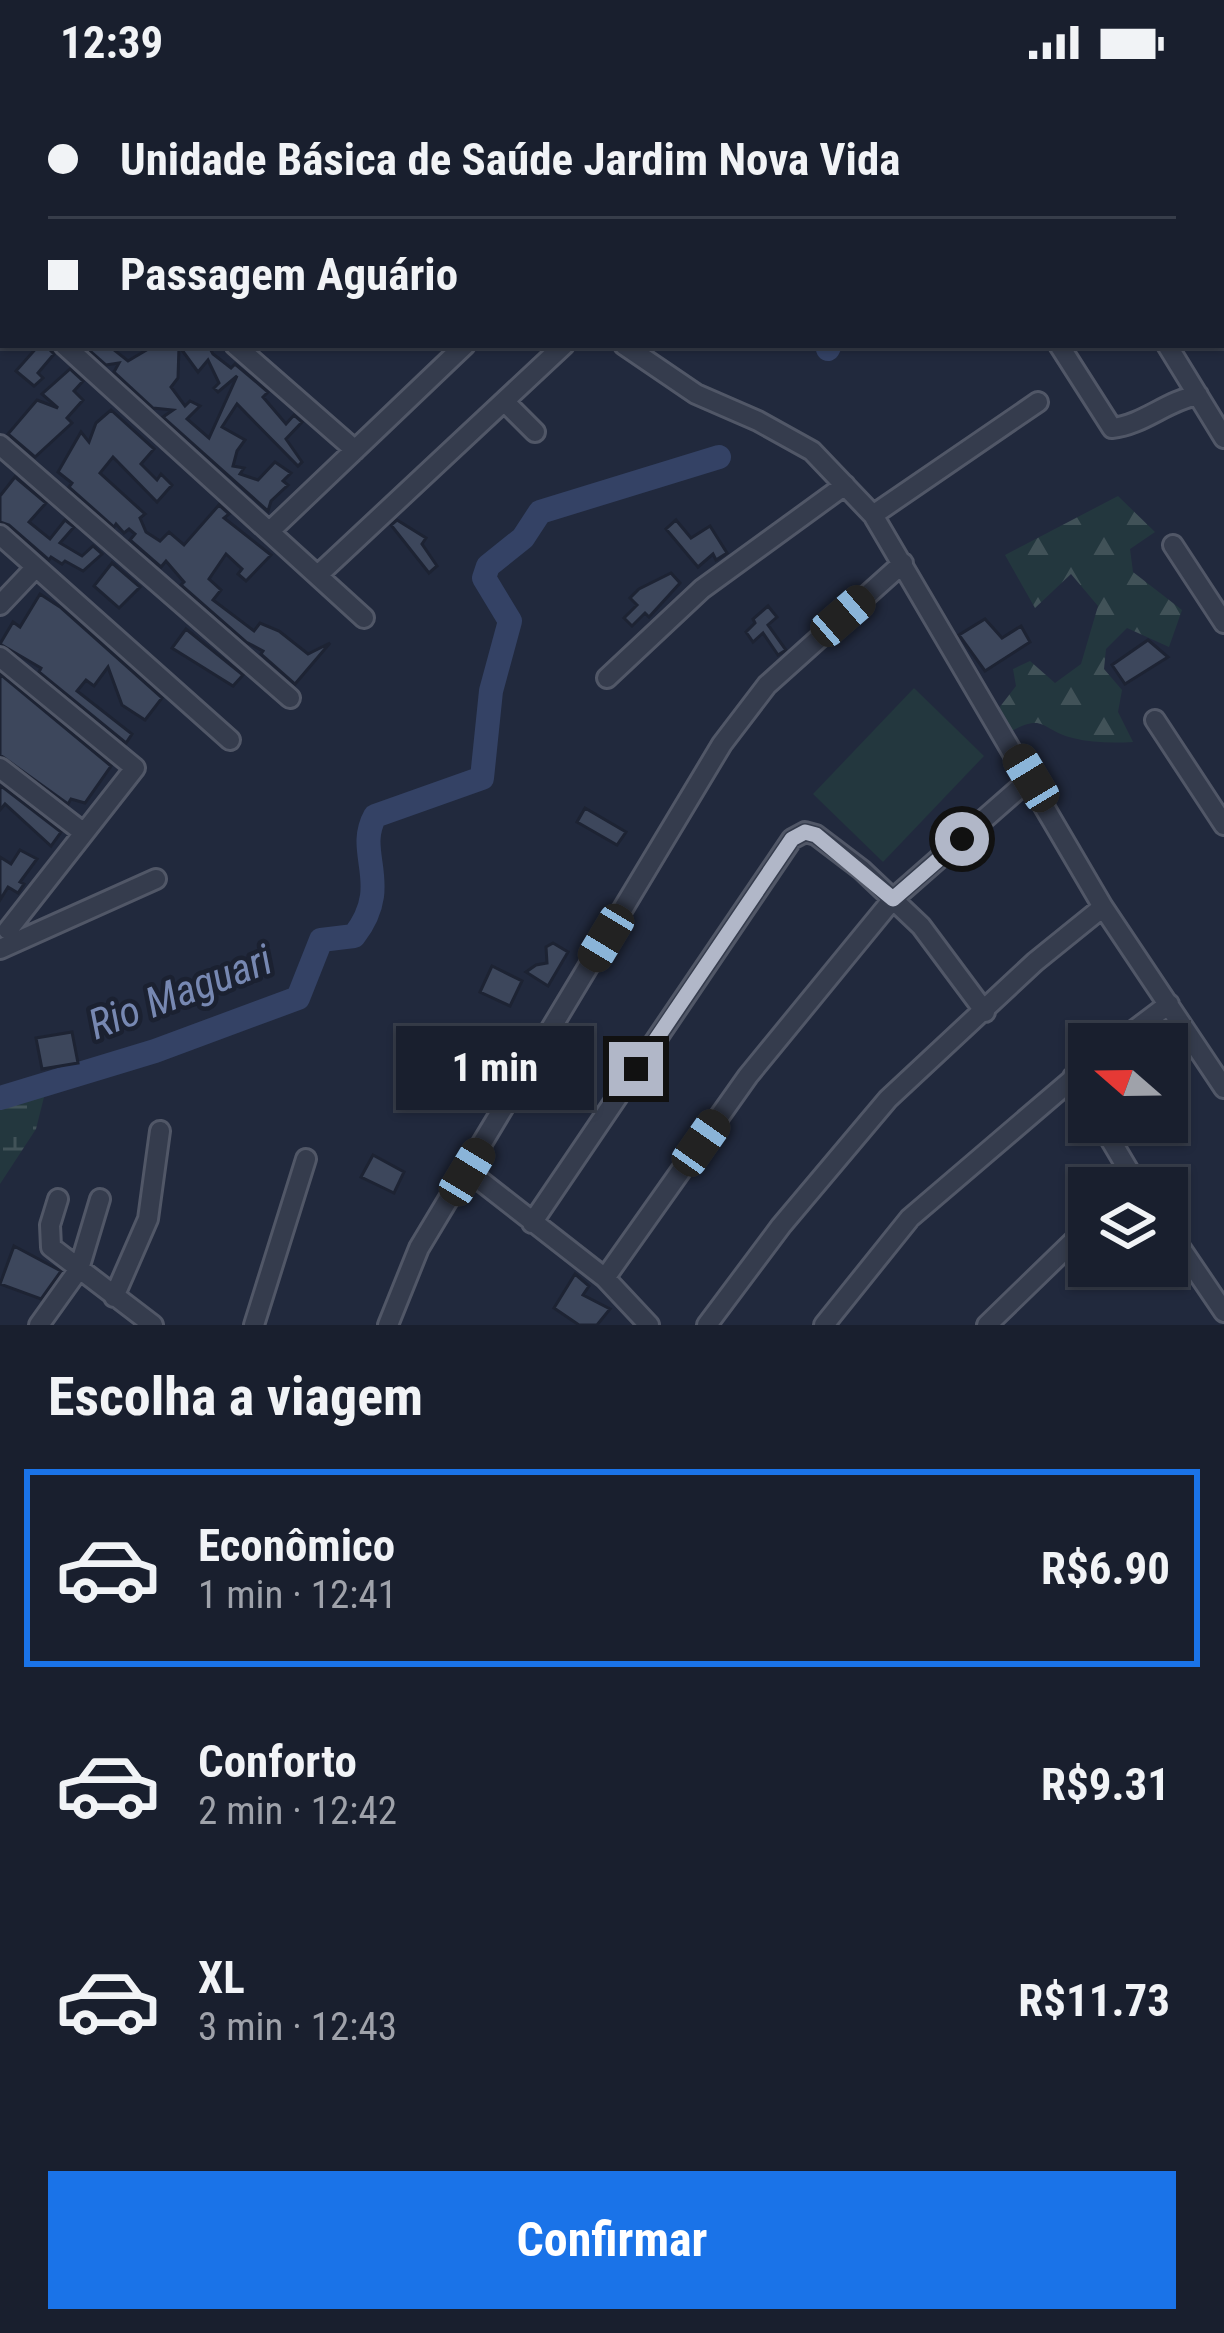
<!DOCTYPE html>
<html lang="pt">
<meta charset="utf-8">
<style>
body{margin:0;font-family:"Roboto Condensed",sans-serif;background:#262c3a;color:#f1f3f6;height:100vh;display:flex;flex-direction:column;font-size:45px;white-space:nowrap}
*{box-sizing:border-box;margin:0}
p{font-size:39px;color:#9fa2aa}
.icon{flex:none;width:66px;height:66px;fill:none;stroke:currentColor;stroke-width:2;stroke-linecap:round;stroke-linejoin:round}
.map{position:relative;height:1241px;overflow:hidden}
.sheet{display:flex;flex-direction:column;background:#191f2e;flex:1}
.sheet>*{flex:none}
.top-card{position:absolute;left:0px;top:0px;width:1224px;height:264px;box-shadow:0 3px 9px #0004,0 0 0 3px #373d4a;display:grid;align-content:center;height:264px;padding:0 48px;background:#191f2e}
.needle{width:78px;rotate:290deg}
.controls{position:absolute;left:1068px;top:939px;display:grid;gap:24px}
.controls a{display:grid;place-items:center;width:120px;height:120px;border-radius:0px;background:#191f2e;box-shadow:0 3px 9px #0004,0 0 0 3px #373d4a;font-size:60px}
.end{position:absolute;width:54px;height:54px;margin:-27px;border:15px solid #b1b7c8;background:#111;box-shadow:0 0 0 6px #111}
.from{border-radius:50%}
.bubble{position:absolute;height:84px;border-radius:0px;background:#191f2e;box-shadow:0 3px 9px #0004,0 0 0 3px #373d4a;font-size:39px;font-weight:700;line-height:84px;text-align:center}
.car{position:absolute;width:36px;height:72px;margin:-36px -18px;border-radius:15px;box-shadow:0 0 9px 3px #0007;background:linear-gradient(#222 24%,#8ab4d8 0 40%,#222 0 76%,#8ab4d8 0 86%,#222 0)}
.top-card b{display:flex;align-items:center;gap:42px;height:114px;font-size:45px}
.top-card b+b{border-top:3px solid #373d4a}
.top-card i{width:30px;height:30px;background:#f1f3f6}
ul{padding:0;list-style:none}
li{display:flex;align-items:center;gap:36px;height:198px;margin:0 24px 18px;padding:0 24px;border:6px solid transparent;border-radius:0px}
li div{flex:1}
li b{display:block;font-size:45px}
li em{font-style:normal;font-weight:700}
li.active{border-color:#1a73e8}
li>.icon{width:108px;height:108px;stroke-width:1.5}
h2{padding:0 48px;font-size:54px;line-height:144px}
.button{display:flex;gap:24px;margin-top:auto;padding:24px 48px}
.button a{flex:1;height:138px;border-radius:0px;background:#1a73e8;color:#fff;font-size:48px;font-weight:700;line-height:138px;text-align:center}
.status{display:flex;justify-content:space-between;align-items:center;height:84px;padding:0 60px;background:#191f2e;direction:ltr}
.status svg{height:33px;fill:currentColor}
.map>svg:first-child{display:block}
.forest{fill:url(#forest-firs)}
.wetland{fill:url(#wetland-marsh)}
.pitch{fill:#23373e}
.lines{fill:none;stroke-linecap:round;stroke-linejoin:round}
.river{stroke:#344265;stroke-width:24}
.building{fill:#3d475c;stroke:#1d2333;stroke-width:3;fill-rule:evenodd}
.minor-casing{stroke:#515767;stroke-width:24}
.minor{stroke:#353c4d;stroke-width:18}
.route{stroke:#b1b7c8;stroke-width:15}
.labels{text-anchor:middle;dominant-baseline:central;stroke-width:9;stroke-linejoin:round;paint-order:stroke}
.water-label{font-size:42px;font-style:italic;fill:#7788b2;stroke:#1b2131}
</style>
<div class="status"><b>12:39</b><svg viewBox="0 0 49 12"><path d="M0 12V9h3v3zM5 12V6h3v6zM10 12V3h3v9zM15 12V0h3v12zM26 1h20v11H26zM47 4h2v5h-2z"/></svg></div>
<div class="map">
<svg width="1224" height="1241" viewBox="0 0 1224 1241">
<defs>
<pattern id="forest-firs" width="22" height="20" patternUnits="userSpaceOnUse" patternTransform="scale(3)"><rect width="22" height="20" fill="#23373e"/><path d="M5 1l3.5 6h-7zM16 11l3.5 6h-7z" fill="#415258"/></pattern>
<pattern id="wetland-marsh" width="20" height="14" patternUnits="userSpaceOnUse" patternTransform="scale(3)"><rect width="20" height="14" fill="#23373e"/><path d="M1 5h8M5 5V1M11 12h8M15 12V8" fill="none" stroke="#415258"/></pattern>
</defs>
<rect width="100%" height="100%" fill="#21293d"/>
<path class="forest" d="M1118 412 1155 448 1130 465 1133 488 1182 526 1169 563 1127 544 1106 565 1104 585 1122 606 1118 628 1133 658C1113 659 1092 659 1073 654 1041 647 1046 628 1010 648L999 624 1016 602 1013 585 1030 577 1055 599 1081 580 1098 522 1071 490 1035 524 1005 471Z"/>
<path class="wetland" d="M30 1000 44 1013 36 1045 0 1100V1004Z"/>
<path class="pitch" d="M914 604 984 672 883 778 813 710Z"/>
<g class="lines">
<path class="river" d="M1004 3 1008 0
M828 265 830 261
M0 1014 155 967 298 914 321 856 354 852C394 800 354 770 375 732L482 694 491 607 510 537 484 494 488 482 523 454 540 428 719 373"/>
</g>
<path class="building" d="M39 261H45L54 270 38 289 43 294 34 302 16 287Z
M92 261H108L128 277 155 261H208L213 270 231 284 235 280 268 308 263 313 286 340 294 331 302 338 286 355 302 378 298 382 237 320 222 343 245 356 237 367 233 382 244 384 240 390 258 396 275 378 291 389 283 397 288 401 271 417 268 427 163 333 173 326 153 324 114 288 119 279 106 281 88 265ZM179 262 198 288 208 276 219 299 214 304 218 308 237 292 209 354 187 335 200 322 190 317 185 322 171 303 178 294Z
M70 285 83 297 74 307 83 316 67 334 72 339 35 373 8 350 37 316 58 324 42 310Z
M111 326 154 365 141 380 157 396 161 390 172 401 157 418 113 373 100 389 145 430 140 434 146 448 160 457 169 448 184 461 219 421 229 430 224 434 271 471 246 497 238 490 242 485 226 470 209 495 221 506 213 516 254 547 260 539 279 547 308 570 330 559 295 600 261 570 263 567 246 558 181 501 184 498 166 477 161 483 130 456 135 450 129 445 124 449 116 440 114 443 69 403 72 399 58 388 81 348 89 358 96 339Z
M15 393 46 419 29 438 50 455 65 436 74 443 60 459 82 472 93 462 102 470 83 487 65 477 62 480 51 473 49 476 9 441 0 438V412Z
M397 436 426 454 422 460 437 482 429 489 391 441Z
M676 436 691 454 710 442 727 469 716 476 713 470 698 483 666 445Z
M112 479 140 503 119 524 94 502Z
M671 489 680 499 649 533 645 529 632 542 624 534 637 521 630 514 639 505Z
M40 510 60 523 162 614 145 636 122 621 108 583 94 602 86 596 77 607 132 650 126 659 39 588 41 584 0 560 13 538 20 543Z
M768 522 777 533 768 541 786 566 778 571 763 549 753 558 746 548 755 539 753 535Z
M985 535 1002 554 1021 542 1030 558 985 587 959 551Z
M186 545 243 591 233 602 172 564Z
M1148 556 1168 573 1125 600 1112 581Z
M0 590 111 682 85 719 71 715 68 720 0 671Z
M0 701 61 748 51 762 5 720 0 726Z
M585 724 626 748 617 761 577 738Z
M20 766 37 775 20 798 24 800 18 809 8 803 0 816V773L11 780Z
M553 859 568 868 548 902 526 888 536 881 547 879 546 863Z
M492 882 522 897 510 922 480 908Z
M72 948 78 979 42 985 36 954Z
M373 1071 404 1088 394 1109 361 1093Z
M14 1162 61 1187 41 1215 0 1200Z
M575 1190 589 1202 583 1211 610 1225 597 1241H579L554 1224Z"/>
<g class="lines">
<defs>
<path id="minor" d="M175 0 179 3
M332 0 335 3
M637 0 640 3
M0 52 3 54
M0 203 3 206
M64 261 364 534
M235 261 355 366
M624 261 696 310 758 337 812 367 873 431 1103 823 1224 1004
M1059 261 1112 344C1143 341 1166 317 1198 311
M1167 261 1224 354
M505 318 535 348
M0 361 290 614
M873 431 1038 318
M270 447 465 261
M0 451 230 656
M1173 461 1224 539
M318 491 564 261
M0 521 36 483
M0 573 135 684 8 846
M607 594 702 505 845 401
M1155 636 1224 741
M0 684 84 749
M0 865 156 795
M1116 960 1169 920
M1073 993 1089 1020
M1100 1038 1139 1104
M468 1087 605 1194 649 1241
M58 1115 50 1141 51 1163 153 1241
M532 1139 792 755 805 748 816 751 862 786 921 842 985 928
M1167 1144 1224 1228
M605 1194 748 992 893 815 1031 694
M114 1213 148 1135 160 1047
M39 1241 79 1185 100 1115
M254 1241 306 1075
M388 1241 419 1164 722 660 767 601 903 479
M707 1241 781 1142 888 1015 1035 878 1103 823
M824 1241 910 1134 1089 981
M987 1241 1089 1142"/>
</defs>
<use href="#minor" class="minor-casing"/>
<use href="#minor" class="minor"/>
</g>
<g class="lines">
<path class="route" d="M636 985 792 755 805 748 816 751 893 815 962 755"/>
</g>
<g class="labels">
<g class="water-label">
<text transform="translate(180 908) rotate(-21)">Rio Maguari</text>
</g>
</g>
</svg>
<div class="controls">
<a><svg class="needle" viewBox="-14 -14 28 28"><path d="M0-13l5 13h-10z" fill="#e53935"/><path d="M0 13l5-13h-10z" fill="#9fa2aa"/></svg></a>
<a><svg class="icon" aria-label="layers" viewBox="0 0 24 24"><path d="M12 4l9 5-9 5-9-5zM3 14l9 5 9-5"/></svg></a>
</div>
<i class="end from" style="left:962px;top:755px"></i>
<i class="end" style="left:636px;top:985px"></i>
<div class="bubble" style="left:396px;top:942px;width:198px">1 min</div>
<i class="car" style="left:843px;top:532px;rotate:49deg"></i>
<i class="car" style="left:1031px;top:694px;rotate:329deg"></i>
<i class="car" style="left:606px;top:854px;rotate:211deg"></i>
<i class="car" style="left:701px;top:1059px;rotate:35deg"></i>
<i class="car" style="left:467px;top:1088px;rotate:31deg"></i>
<div class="top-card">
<b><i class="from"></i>Unidade Básica de Saúde Jardim Nova Vida</b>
<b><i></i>Passagem Aguário</b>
</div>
</div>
<section class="sheet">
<h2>Escolha a viagem</h2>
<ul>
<li class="active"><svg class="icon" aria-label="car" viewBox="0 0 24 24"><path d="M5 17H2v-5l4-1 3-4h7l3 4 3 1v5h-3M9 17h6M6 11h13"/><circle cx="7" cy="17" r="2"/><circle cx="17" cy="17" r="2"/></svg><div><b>Econômico</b><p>1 min · 12:41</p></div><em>R$6.90</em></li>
<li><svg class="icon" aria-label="car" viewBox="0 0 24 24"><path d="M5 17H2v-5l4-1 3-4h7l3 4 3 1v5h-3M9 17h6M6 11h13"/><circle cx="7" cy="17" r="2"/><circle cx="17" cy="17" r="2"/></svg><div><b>Conforto</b><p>2 min · 12:42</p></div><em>R$9.31</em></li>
<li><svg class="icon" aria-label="car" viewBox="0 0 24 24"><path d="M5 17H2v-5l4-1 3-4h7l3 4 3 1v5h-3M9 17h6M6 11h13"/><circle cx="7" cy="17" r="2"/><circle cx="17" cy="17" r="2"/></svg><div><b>XL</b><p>3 min · 12:43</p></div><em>R$11.73</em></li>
</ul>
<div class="button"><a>Confirmar</a></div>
</section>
